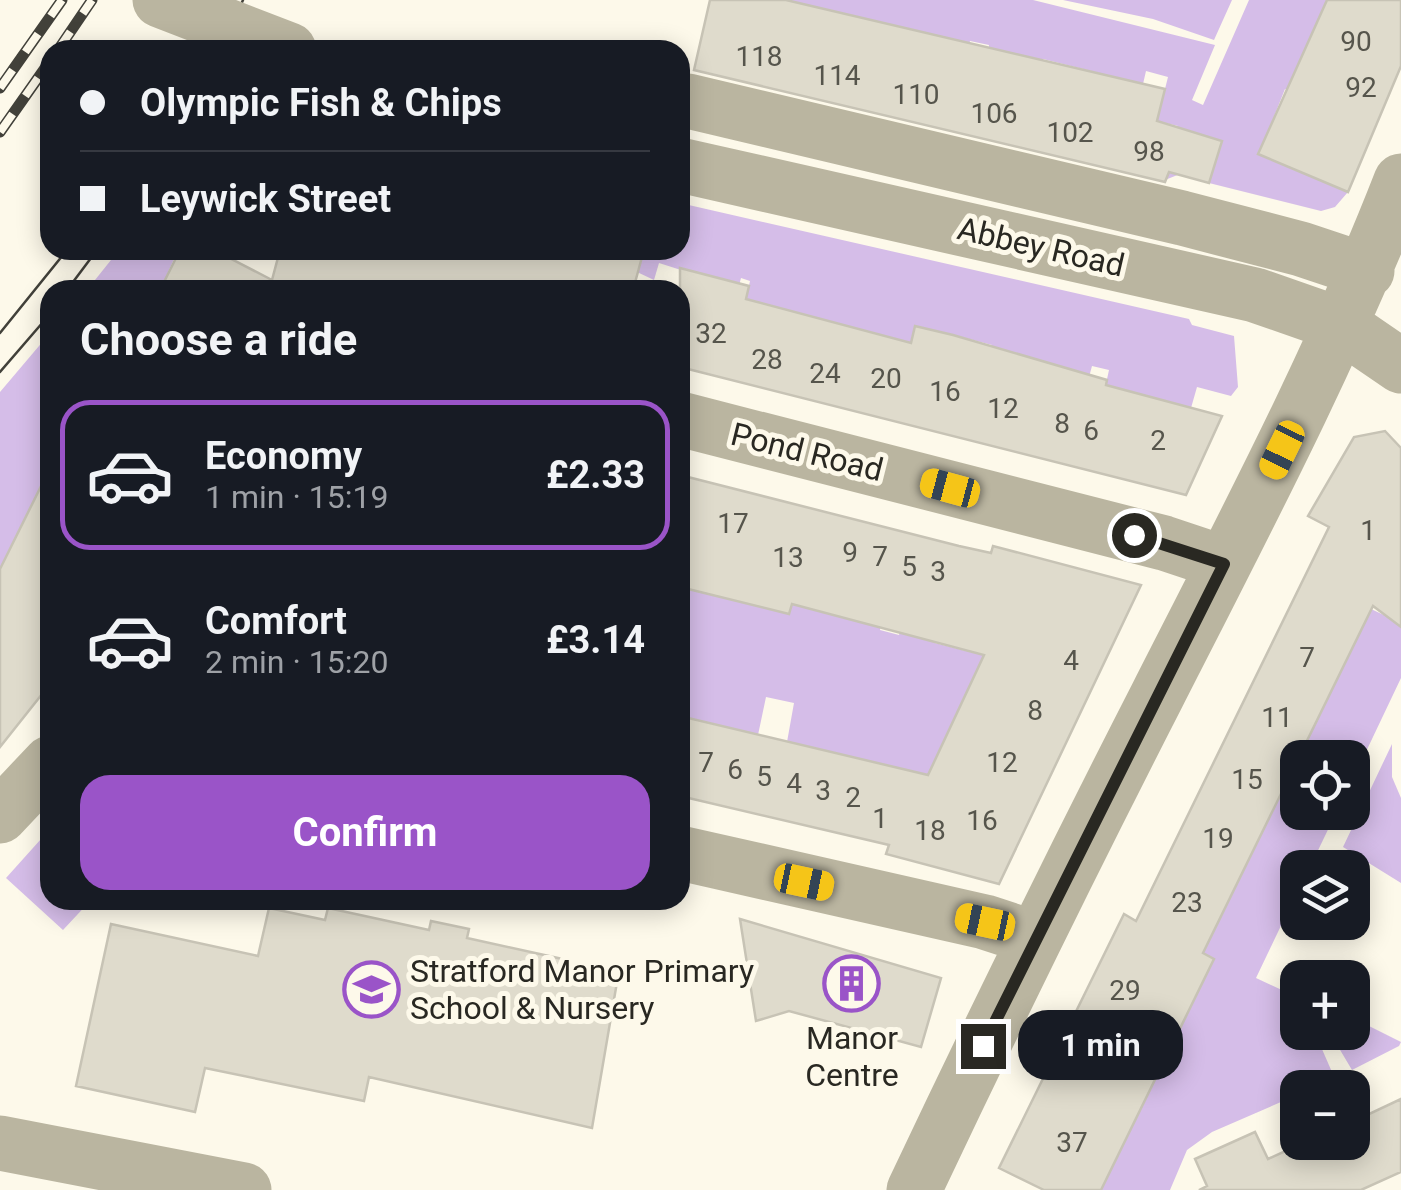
<!DOCTYPE html>
<meta charset="utf-8">
<style>
body{margin:0;font-family:Roboto,sans-serif;background:#242831;color:#f1f3f6;height:100vh;display:flex;flex-direction:column;font-size:38px;white-space:nowrap}
*{box-sizing:border-box;margin:0}
p{font-size:32px;color:#9ea1a6}
.icon{flex:none;width:55px;height:55px;fill:none;stroke:currentColor;stroke-width:2;stroke-linecap:round;stroke-linejoin:round}
.map{position:relative;flex:1;overflow:hidden}
.sheet{position:absolute;left:40px;top:280px;width:650px;height:630px;display:flex;flex-direction:column;background:#171b24;border-radius:30px;box-shadow:0 5px 25px #0003}
.sheet>*{flex:none}
.banner{position:absolute;left:40px;top:40px;width:650px;height:220px;border-radius:30px;box-shadow:0 5px 25px #0003;display:grid;align-content:center;height:220px;padding:0 40px;background:#171b24}
.tools{position:absolute;left:1280px;top:740px;display:grid;gap:20px}
.tools a{display:grid;place-items:center;width:90px;height:90px;border-radius:20px;background:#171b24;box-shadow:0 5px 25px #0003;font-size:50px}
.end{position:absolute;width:45px;height:45px;margin:-22px;border:12px solid #292822;background:#fff;box-shadow:0 0 0 5px #fff}
.from{border-radius:50%}
.bubble{position:absolute;height:70px;border-radius:30px;background:#171b24;box-shadow:0 5px 25px #0003;font-size:32px;font-weight:700;line-height:70px;text-align:center}
.car{position:absolute;width:30px;height:60px;margin:-30px -15px;border-radius:12px;box-shadow:0 0 8px 2px #0007;background:linear-gradient(#f5c518 24%,#345 0 40%,#f5c518 0 76%,#345 0 86%,#f5c518 0)}
.banner b{display:flex;align-items:center;gap:35px;height:95px;font-size:38px}
.banner b+b{border-top:2px solid #363941}
.banner i{width:25px;height:25px;background:#f1f3f6}
ul{padding:0;list-style:none}
li{display:flex;align-items:center;gap:30px;height:150px;margin:0 20px 15px;padding:0 20px;border:5px solid transparent;border-radius:30px}
li div{flex:1}
li b{display:block;font-size:38px}
li em{font-style:normal;font-weight:700}
li.on{border-color:#9a54c8}
li>.icon{width:90px;height:90px;stroke-width:1.5}
h2{padding:0 40px;font-size:45px;line-height:120px}
.action{display:flex;gap:20px;margin-top:auto;padding:20px 40px}
.action a{flex:1;height:115px;border-radius:30px;background:#9a54c8;color:#fff;font-size:40px;font-weight:700;line-height:115px;text-align:center}
.map>svg:first-child{display:block}
.green{fill:#d5bde8}
.building{fill:#dfdbcc;stroke:#c7c3b5;stroke-width:2.5}
.lines{fill:none;stroke-linecap:round;stroke-linejoin:round}
.minor{stroke:#bab5a0;stroke-width:55}
.tram{stroke:#42413a;stroke-width:2.5}
.rail-casing{stroke:#42413a;stroke-width:11}
.rail{stroke:#fdf9ea;stroke-width:8;stroke-dasharray:22;stroke-linecap:butt}
.minor-bridge{stroke:#bab5a0;stroke-width:55}
.route{stroke:#292822;stroke-width:12}
.labels{text-anchor:middle;dominant-baseline:central;stroke-width:10;stroke-linejoin:round;paint-order:stroke}
.number-label{font-size:28px;fill:#56554c}
.street-label{font-size:32px;fill:#292822;stroke:#fdf9ea}
.poi-label{font-size:32px;fill:#292822;stroke:#fdf9ea;text-anchor:start}
</style>
<div class="map">
<svg width="1401" height="1190" viewBox="0 0 1401 1190">
<rect width="100%" height="100%" fill="#fdf9ea"/>
<path class="green" d="M774 0H1033L1215 45 1192 100 1203 105 1249 0H1353L1322 104 1285 89 1267 134 1289 143 1295 170 1348 192 1335 207 1321 211 1209 183 1222 141 1180 174 1165 180 1178 126 1157 121 1168 77 1146 71 1143 84 1043 59 1035 91 988 54 989 45 970 41 962 73Z
M1063 0H1232L1214 40 1153 19Z
M680 203 1189 319 1192 325 1234 336 1238 387 1231 396 1197 387 1191 408 1104 393 1109 370 1092 366 1086 388 986 370 992 345 954 335 948 355 915 327 911 343 746 300 750 281 741 278 736 297 709 279 659 263 654 280 637 272 641 257 615 250H680Z
M119 250H178L160 290H87Z
M50 333V482L17 536 0 593V392Z
M680 552 788 614 792 604 883 612 880 630 899 635 909 594 939 627 935 643 966 651 1042 592 966 694 953 722 940 782 787 742 794 703 766 697 758 735 680 716Z
M1401 602V678L1353 779 1352 758H1298L1371 609 1388 617Z
M1392 744V777L1401 798V883L1343 847Z
M1297 759 1298 812 1336 813 1310 867 1298 868 1297 892 1256 978 1297 997 1298 1032 1315 1033 1335 1079 1316 1087 1298 1088 1297 1095 1212 1132 1187 1150 1170 1190H1101L1214 959 1137 921Z
M50 829V900H91L63 930 6 878Z
M1353 1018 1401 1042 1399 1046 1352 1070 1330 1033 1352 1032Z"/>
<path class="building" d="M710 0H786L1165 89 1157 121 1222 141 1209 183 1169 172 1165 182 694 70Z
M1327 0H1401V66L1348 192 1258 154Z
M180 250H214L272 280 280 250H616L642 257 633 290H160Z
M680 268 749 286 746 299 911 343 915 326 953 335 1107 380 1106 385 1222 416 1186 495 680 367Z
M1385 431 1401 448V627L1373 606 1203 953 1214 959 1101 1190H1044L999 1168 1124 914 1136 921 1329 527 1308 516 1354 437Z
M50 468V684L0 747V569Z
M680 475 959 546 991 553 993 546 1141 585 999 884 886 854 889 845 680 796V716L928 775 984 655 792 604 789 614 680 587Z
M269 908 325 920 328 908 429 930 431 921 469 929 467 938 567 960 564 970 617 982 592 1128 369 1077 364 1101 205 1068 195 1112 76 1086 111 924 258 956Z
M740 919 941 978 921 1047 789 1011 756 1021Z
M1401 1099V1172L1361 1190H1199L1207 1186 1195 1159 1255 1132 1268 1159 1305 1142H1352V1122Z"/>
<g class="lines">
<path class="minor" d="M688 101 1182 218 1301 249 1367 271
M680 165 1255 295 1341 325 1401 366
M680 419 1164 543 1224 563
M0 816 50 763
M680 853 985 922 1034 938
M0 1143 244 1190
M914 1190C993 1023 1074 858 1158 694 1244 525 1332 358 1401 181"/>
<path class="tram" d="M199 50 224 0
M221 50 243 0
M67 290 97 250
M0 333 67 250
M0 372 50 314"/>
<defs>
<path id="rail" d="M58 50 92 0
M0 88 62 0
M0 132 50 61"/>
</defs>
<use href="#rail" class="rail-casing"/>
<use href="#rail" class="rail"/>
<path class="minor-bridge" d="M160 0 289 50"/>
</g>
<g class="lines">
<path class="route" d="M983 1046 1224 564 1134 535"/>
</g>
<defs>
<symbol id="building-ring" viewBox="-11 -11 22 22"><circle r="9.5" fill="#fdf9ea" stroke="#9a54c8" stroke-width="1.5"/><path d="M-4-6H4V6H1V3H-1V6H-4ZM-2.5-4.3h1.7v1.8h-1.7ZM.8-4.3h1.7v1.8H.8ZM-2.5-1h1.7V.8h-1.7ZM.8-1h1.7V.8H.8Z" fill="#9a54c8"/></symbol>
<symbol id="school-ring" viewBox="-11 -11 22 22"><circle r="9.5" fill="#fdf9ea" stroke="#9a54c8" stroke-width="1.5"/><path d="M0-5L7-2L0 1L-7-2ZM-4 1L0 2.5L4 1V4Q0 6-4 4Z" fill="#9a54c8"/></symbol>
</defs>
<g fill-rule="evenodd">
<use href="#building-ring" x="820" y="952" width="63" height="63"/>
<use href="#school-ring" x="340" y="958" width="63" height="63"/>
</g>
<g class="labels">
<g class="number-label">
<text x="1356" y="41">90</text>
<text x="759" y="56">118</text>
<text x="837" y="75">114</text>
<text x="1361" y="87">92</text>
<text x="916" y="94">110</text>
<text x="994" y="113">106</text>
<text x="1070" y="132">102</text>
<text x="1149" y="151">98</text>
<text x="711" y="333">32</text>
<text x="767" y="359">28</text>
<text x="825" y="373">24</text>
<text x="886" y="378">20</text>
<text x="945" y="391">16</text>
<text x="1003" y="408">12</text>
<text x="1062" y="423">8</text>
<text x="1091" y="430">6</text>
<text x="1158" y="440">2</text>
<text x="733" y="523">17</text>
<text x="1368" y="530">1</text>
<text x="850" y="552">9</text>
<text x="880" y="556">7</text>
<text x="788" y="557">13</text>
<text x="909" y="566">5</text>
<text x="938" y="571">3</text>
<text x="1307" y="657">7</text>
<text x="1071" y="660">4</text>
<text x="1035" y="710">8</text>
<text x="1277" y="717">11</text>
<text x="706" y="762">7</text>
<text x="1002" y="762">12</text>
<text x="735" y="769">6</text>
<text x="764" y="776">5</text>
<text x="1247" y="779">15</text>
<text x="794" y="783">4</text>
<text x="823" y="790">3</text>
<text x="853" y="797">2</text>
<text x="880" y="818">1</text>
<text x="982" y="820">16</text>
<text x="930" y="830">18</text>
<text x="1218" y="838">19</text>
<text x="1187" y="902">23</text>
<text x="1125" y="990">29</text>
<text x="1072" y="1142">37</text>
</g>
<g class="street-label">
<text transform="translate(1041 247) rotate(13)">Abbey Road</text>
<text transform="translate(807 452) rotate(14)">Pond Road</text>
</g>
<g class="poi-label">
<text x="410" y="971">Stratford Manor Primary<tspan x="410" dy="37">School &amp; Nursery</tspan></text>
<text x="852" y="1038" text-anchor="middle">Manor<tspan x="852" dy="37">Centre</tspan></text>
</g>
</g>
</svg>
<div class="tools">
<a><svg class="icon" aria-label="locate" viewBox="0 0 24 24"><circle cx="12" cy="12" r="6"/><path d="M12 2v4M12 18v4M2 12h4M18 12h4"/></svg></a>
<a><svg class="icon" aria-label="layers" viewBox="0 0 24 24"><path d="M12 4l9 5-9 5-9-5zM3 14l9 5 9-5"/></svg></a>
<a>+</a>
<a>−</a>
</div>
<i class="end from" style="left:1134px;top:535px"></i>
<i class="end" style="left:983px;top:1046px"></i>
<div class="bubble" style="left:1018px;top:1010px;width:165px">1 min</div>
<i class="car" style="left:1282px;top:450px;rotate:206deg"></i>
<i class="car" style="left:950px;top:488px;rotate:285deg"></i>
<i class="car" style="left:804px;top:882px;rotate:102deg"></i>
<i class="car" style="left:985px;top:922px;rotate:282deg"></i>
<div class="banner">
<b><i class="from"></i>Olympic Fish &amp; Chips</b>
<b><i></i>Leywick Street</b>
</div>
<section class="sheet">
<h2>Choose a ride</h2>
<ul>
<li class="on"><svg class="icon" aria-label="car" viewBox="0 0 24 24"><path d="M5 17H2v-5l4-1 3-4h7l3 4 3 1v5h-3M9 17h6M6 11h13"/><circle cx="7" cy="17" r="2"/><circle cx="17" cy="17" r="2"/></svg><div><b>Economy</b><p>1 min · 15:19</p></div><em>£2.33</em></li>
<li><svg class="icon" aria-label="car" viewBox="0 0 24 24"><path d="M5 17H2v-5l4-1 3-4h7l3 4 3 1v5h-3M9 17h6M6 11h13"/><circle cx="7" cy="17" r="2"/><circle cx="17" cy="17" r="2"/></svg><div><b>Comfort</b><p>2 min · 15:20</p></div><em>£3.14</em></li>
</ul>
<div class="action"><a>Confirm</a></div>
</section>
</div>
